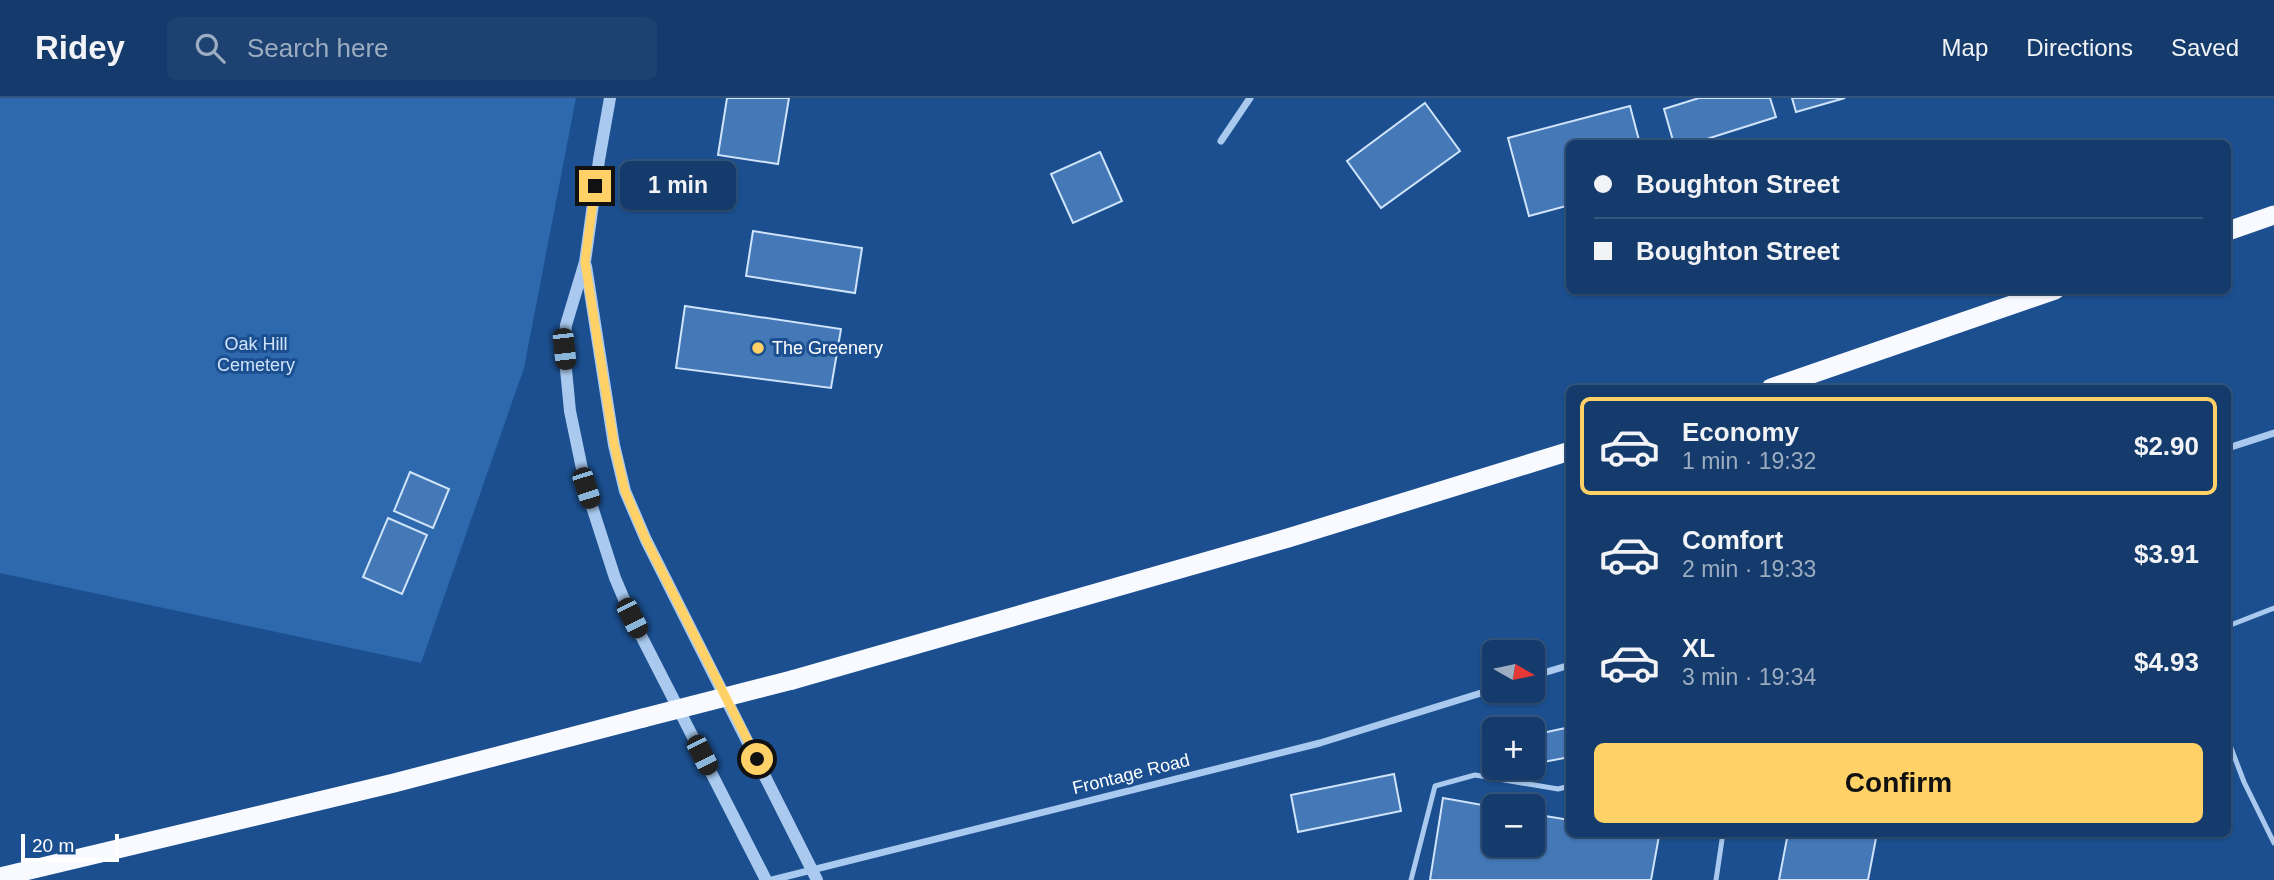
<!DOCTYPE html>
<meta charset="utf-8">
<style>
body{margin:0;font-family:Helvetica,sans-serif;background:#1d4271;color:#f1f3f6;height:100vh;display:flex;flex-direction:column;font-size:26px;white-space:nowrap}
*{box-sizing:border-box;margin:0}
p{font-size:23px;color:#9dadc1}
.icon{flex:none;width:38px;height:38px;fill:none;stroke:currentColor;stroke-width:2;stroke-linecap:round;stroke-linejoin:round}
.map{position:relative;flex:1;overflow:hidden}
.panel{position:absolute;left:1566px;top:287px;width:665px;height:452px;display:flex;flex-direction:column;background:#143b6b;border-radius:10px;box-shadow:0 2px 5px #0004,0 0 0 2px #33557e}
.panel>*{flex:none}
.guide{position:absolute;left:1566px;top:42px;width:665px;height:154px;border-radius:10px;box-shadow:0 2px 5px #0004,0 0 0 2px #33557e;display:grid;align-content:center;height:154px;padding:0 28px;background:#143b6b}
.needle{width:46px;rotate:99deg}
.buttons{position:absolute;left:1482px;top:542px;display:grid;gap:14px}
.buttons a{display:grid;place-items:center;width:63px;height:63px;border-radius:10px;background:#143b6b;box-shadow:0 2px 5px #0004,0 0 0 2px #33557e;font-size:35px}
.scale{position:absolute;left:21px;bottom:18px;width:98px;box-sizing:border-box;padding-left:7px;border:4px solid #fff;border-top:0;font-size:19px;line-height:24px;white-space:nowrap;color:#fff;-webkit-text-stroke:5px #1b4f8f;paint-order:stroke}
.end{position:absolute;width:32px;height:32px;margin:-16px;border:9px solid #ffd166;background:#111;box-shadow:0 0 0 4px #111}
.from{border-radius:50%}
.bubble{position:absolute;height:49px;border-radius:10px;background:#143b6b;box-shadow:0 2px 5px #0004,0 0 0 2px #33557e;font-size:23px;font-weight:700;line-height:49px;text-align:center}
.car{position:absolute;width:21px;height:42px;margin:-21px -10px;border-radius:9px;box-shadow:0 0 5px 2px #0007;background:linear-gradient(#222 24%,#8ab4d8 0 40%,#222 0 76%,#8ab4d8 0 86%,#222 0)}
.guide b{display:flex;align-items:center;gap:24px;height:66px;font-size:26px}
.guide b+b{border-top:2px solid #33557e}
.guide i{width:18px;height:18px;background:#f1f3f6}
ul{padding:12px 0 0;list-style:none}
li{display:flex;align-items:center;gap:21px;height:98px;margin:0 14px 10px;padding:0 14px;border:4px solid transparent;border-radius:10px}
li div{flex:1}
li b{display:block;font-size:26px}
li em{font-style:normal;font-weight:700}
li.on{border-color:#ffd166}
li>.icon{width:63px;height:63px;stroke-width:1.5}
.cta{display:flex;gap:14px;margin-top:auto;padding:14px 28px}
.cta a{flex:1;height:80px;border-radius:10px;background:#ffd166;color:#111;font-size:28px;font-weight:700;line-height:80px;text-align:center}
header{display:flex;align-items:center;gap:42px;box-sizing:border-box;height:98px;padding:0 35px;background:#143b6b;border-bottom:2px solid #33557e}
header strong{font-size:33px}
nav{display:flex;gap:38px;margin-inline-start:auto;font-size:24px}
.search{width:490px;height:63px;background:#1d4271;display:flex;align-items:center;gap:18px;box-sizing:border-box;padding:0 24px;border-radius:10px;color:#9dadc1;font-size:26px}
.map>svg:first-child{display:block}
.green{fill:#2e69ad}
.building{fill:#4478b7;stroke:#cfe3fa;stroke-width:2}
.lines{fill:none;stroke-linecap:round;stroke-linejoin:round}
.service{stroke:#a9c9ee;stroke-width:5}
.minor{stroke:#a9c9ee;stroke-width:7}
.tertiary{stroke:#a9c9ee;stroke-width:12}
.trunk{stroke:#f8faff;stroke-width:19}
.trunk-bridge{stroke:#f8faff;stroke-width:19}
.route{stroke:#ffd166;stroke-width:9}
.poi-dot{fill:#ffd166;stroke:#1b4f8f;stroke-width:2.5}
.labels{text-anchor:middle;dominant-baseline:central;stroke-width:6;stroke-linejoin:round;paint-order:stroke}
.park-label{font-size:18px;fill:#cfe3fa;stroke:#1b4f8f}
.poi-label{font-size:18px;fill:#fff;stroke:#1b4f8f;text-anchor:start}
.street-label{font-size:18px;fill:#fff;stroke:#1b4f8f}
</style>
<header>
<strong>Ridey</strong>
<div class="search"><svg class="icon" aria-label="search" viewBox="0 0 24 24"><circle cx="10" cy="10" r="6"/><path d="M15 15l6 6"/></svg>Search here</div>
<nav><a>Map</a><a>Directions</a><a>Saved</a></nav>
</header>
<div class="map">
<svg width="2274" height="782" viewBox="0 0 2274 782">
<rect width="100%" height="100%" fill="#1b4f8f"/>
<path class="green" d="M0 0H576L524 270 421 565 0 475Z"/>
<path class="building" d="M727 0H789L778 66 718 57Z
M1699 0H1770L1776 19 1691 46H1674L1664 11Z
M1792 0H1845L1796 14Z
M1425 5 1460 53 1381 110 1347 63Z
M1630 8 1640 46H1570V107L1529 118 1508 40Z
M1100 54 1122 103 1073 125 1051 76Z
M753 133 862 150 855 195 746 178Z
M685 208 841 231 831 290 676 270Z
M410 374 449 391 433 430 394 413Z
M388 420 427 437 402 496 363 479Z
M1570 629V659L1538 665 1533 637Z
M1394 676 1401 713 1298 734 1291 697Z
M1443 700 1494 709V747H1533V716L1570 722V735H1641L1659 738 1651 782H1430Z
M1788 735H1877L1868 782H1779Z"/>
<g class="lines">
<path class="service" d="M2228 528 2274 510
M2228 642 2244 684 2274 745
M1411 782 1435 688 1475 677 1558 691 1570 688
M1716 782 1723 735"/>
<path class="minor" d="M1221 43 1250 0
M2228 350 2274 335
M1533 578 1570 567
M772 782 1320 645 1494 591"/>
<path class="tertiary" d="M610 0 599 62 585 164 566 227 564 251 570 313 586 390 615 480 632 520 766 782
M586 168 614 347 625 393 646 442 817 782"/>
<path class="trunk" d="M2228 133 2274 117
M1771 290 2055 192
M792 582 1288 440 1570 353
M0 779 394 685 643 620"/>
<path class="trunk-bridge" d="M643 620 792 582"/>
</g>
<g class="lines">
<path class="route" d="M595 88 585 164 614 346 625 393 646 442 757 661"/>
</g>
<circle class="poi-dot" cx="758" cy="250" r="7"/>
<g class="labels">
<g class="park-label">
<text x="256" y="246">Oak Hill<tspan x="256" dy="21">Cemetery</tspan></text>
</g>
<g class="poi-label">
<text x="772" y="250">The Greenery</text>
</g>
<g class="street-label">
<text transform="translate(1131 676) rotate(-14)">Frontage Road</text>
</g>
</g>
</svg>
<div class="buttons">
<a><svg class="needle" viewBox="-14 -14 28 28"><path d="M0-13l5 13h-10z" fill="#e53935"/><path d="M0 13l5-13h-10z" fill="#9dadc1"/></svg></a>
<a>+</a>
<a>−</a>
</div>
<div class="scale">20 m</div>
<i class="end from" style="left:757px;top:661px"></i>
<i class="end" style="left:595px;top:88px"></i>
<div class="bubble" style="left:620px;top:63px;width:116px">1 min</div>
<i class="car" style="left:564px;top:251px;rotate:174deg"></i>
<i class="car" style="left:586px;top:390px;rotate:162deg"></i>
<i class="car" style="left:632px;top:520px;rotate:153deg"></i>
<i class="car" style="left:702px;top:657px;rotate:153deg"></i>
<div class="guide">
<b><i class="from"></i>Boughton Street</b>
<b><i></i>Boughton Street</b>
</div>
<section class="panel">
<ul>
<li class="on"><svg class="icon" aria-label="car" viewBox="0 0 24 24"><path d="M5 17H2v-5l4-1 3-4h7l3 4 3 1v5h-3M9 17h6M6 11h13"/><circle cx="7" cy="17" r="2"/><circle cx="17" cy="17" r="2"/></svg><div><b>Economy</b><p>1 min · 19:32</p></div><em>$2.90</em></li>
<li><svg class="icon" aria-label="car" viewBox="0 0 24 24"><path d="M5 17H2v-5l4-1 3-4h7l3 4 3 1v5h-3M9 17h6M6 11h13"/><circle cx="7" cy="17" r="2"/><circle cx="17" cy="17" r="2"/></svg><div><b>Comfort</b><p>2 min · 19:33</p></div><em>$3.91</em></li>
<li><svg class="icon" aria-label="car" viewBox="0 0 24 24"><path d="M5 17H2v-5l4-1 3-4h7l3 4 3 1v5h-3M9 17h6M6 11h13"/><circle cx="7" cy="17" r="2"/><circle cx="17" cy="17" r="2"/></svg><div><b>XL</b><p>3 min · 19:34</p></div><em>$4.93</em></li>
</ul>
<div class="cta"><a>Confirm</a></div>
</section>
</div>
